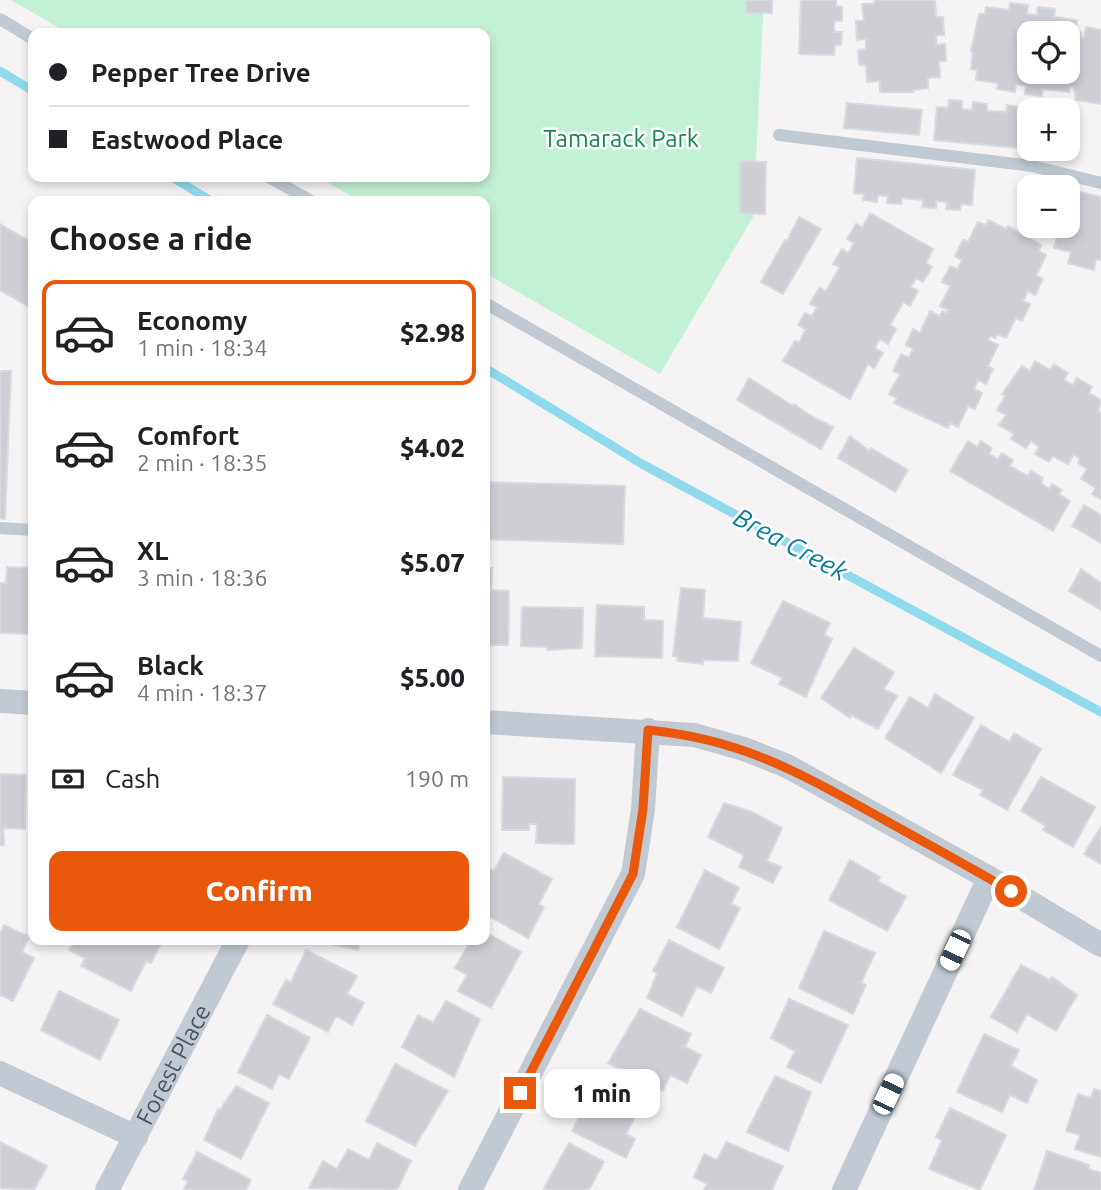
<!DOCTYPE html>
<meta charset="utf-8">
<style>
body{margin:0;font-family:Ubuntu,sans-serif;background:#f6f6f6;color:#202124;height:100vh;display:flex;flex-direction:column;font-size:26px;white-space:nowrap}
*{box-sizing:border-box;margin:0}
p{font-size:23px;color:#757577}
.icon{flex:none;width:38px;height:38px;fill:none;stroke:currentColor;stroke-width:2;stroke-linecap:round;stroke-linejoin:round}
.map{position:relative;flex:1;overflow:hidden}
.side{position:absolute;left:28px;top:196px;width:462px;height:749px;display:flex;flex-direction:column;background:#fff;border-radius:14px;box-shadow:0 4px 10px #0003}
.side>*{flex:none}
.top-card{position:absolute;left:28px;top:28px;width:462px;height:154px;border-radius:14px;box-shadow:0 4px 10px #0003;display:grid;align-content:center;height:154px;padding:0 21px;background:#fff}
.tools{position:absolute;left:1017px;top:21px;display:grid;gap:14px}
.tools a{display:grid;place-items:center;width:63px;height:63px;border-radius:14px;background:#fff;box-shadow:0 4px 10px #0003;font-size:35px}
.end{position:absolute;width:32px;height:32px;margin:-16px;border:9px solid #ea580c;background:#fff;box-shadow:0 0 0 4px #fff}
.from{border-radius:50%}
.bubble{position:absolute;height:49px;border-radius:14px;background:#fff;box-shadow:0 4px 10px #0003;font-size:23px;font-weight:800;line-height:49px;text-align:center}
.car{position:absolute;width:21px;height:42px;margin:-21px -10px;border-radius:9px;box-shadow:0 0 5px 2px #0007;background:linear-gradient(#fff 24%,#345 0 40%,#fff 0 76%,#345 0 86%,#fff 0)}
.top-card b{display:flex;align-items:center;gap:24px;height:66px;font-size:26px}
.top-card b+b{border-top:2px solid #e0e0e0}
.top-card i{width:18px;height:18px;background:#202124}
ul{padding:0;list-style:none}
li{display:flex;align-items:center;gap:21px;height:105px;margin:0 14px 10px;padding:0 7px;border:4px solid transparent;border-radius:14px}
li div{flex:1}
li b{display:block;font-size:26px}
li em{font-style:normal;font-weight:800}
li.selected{border-color:#ea580c}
li>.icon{width:63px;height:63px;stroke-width:1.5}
h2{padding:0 21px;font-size:32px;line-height:84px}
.pay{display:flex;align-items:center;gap:18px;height:77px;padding:0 21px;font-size:26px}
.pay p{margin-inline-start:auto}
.primary-button{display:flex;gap:14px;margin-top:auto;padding:14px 21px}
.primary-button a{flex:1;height:80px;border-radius:14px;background:#ea580c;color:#fff;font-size:28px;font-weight:800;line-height:80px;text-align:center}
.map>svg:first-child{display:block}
.green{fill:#c3f1d5}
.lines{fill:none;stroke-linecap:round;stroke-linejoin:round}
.stream{stroke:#90daee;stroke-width:9}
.building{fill:#cdcfd5;stroke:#d7d9de;stroke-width:2;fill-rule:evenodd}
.lane{stroke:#c1cad2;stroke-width:12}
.street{stroke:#c1cad2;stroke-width:24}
.route{stroke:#ea580c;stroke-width:9}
.labels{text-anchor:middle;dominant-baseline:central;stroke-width:5;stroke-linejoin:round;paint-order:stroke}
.park-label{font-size:24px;fill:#17864f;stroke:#fff}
.street-label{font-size:24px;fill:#4a5661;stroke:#fff}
.water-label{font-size:26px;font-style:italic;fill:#0c7c9b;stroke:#fff}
</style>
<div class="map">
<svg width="1101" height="1190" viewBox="0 0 1101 1190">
<rect width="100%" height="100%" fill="#f5f3f3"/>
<path class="green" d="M11 0H764L753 217 660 374 485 273V201H360L318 177H485V33H68Z"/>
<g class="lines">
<path class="stream" d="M0 71 33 91
M172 177 211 201
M485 368 642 464 1101 712"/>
</g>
<path class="building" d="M746 0H772V13H746Z
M801 0H836V6L842 7V21H834V32H842L841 45H835L834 55 799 54Z
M874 0H935L936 17H943L944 35H936V45L945 44 946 61H939L940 77 928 78V88L913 90V92H880V81L867 82 866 65H859L858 50 866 49V39L857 40 856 21H864L862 4H874Z
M1010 3 1028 5 1027 14 1037 15 1038 7 1055 9 1054 17 1077 20 1076 31 1081 32V38L1084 39 1086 27 1101 30V104L1076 100 1074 88 1070 87 1069 92 1043 89 1042 96 1025 94 1026 86 1016 84 1015 92 997 89 998 83 976 80 977 70 971 69 973 52 971 51 979 14H985L986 7 1009 10ZM1029 33H1068V72H1029Z
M949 100 962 101V109L972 110 973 102 987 104V111L1006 112 1007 105 1022 107 1021 114 1029 115V149L934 140 937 107 948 108Z
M847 103 922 110 919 135 844 128Z
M857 158 975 170 972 205 961 204 960 210 946 209 947 202 936 201V208L922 207 923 200 902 198 901 204 887 203 888 196 878 195 877 202 863 200 864 194 854 193Z
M740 161 766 162 765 214 740 213Z
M1068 189 1101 197V260L1096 259 1094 270 1068 263 1071 252 1054 248 1060 226H1068Z
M870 213 933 249 926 263 932 267 923 282 916 278 911 287 918 291 910 306 903 302 890 325 896 329 888 344 880 339 875 348 883 353 874 368 868 364 850 399 783 361 795 341 799 343 806 329 798 325 805 313 812 316 817 307 810 304 819 288 826 291 840 267 833 264 842 249 848 253 854 243 847 239 856 224 863 227Z
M799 217 821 229 783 294 761 282 785 240 787 241Z
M988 220 1006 229 1008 226 1041 245 1039 251 1046 255 1036 276 1043 279 1035 295 1028 291 1023 301 1030 304 1022 321 1016 318 1006 338 997 334 995 338 990 336 988 340 998 345 988 366 993 369 986 384 978 380 974 389 982 393 975 409 968 406 958 427 950 423 948 428 894 403 897 398 889 394 900 374 893 371 901 354 909 358 913 349 906 345 913 329 920 333 930 311 940 316 942 311 947 313 948 310 940 306 950 286 942 282 950 266 958 269 962 260 955 256 963 240 968 242 978 222 986 225Z
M0 224 33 243V309L0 290Z
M1035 361 1050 370 1054 364 1068 373 1064 380 1073 385 1077 378 1092 387 1089 393 1101 400 1098 411 1101 413V499L1092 494 1096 488 1081 479 1087 469 1078 463 1080 459 1074 454 1068 464 1053 456 1049 462 1035 454 1039 447 1031 441 1026 448 1011 439 1014 434 999 425 1006 415 997 410 1005 396 1002 394 1022 366 1030 371Z
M0 371H11L5 519 0 518Z
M749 378 793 406 794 404 809 415 833 427 821 449 737 400Z
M850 436 869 451 871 448 908 470 895 492 838 458Z
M968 441 977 447 981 441 992 448 989 454 998 459 1002 453 1013 460 1010 466 1028 476 1031 471 1043 478 1041 483 1049 489 1052 484 1062 490 1059 494 1070 501 1053 531 950 471Z
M485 482 625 486 623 544 485 539Z
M1084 505 1101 515V543L1072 526Z
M7 567 33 568V634L0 633V583H6Z
M485 567 492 568 491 590 509 591 508 645H485Z
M1081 569 1101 583V610L1069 591Z
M681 588 705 590 703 618 741 622 738 661 703 660V664L677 661 678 657 673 656Z
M783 601 830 623 824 635 832 639 806 697 779 684 782 678 751 663Z
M597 605 644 607V620L663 621 662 658 595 656Z
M522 607 583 608 582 648 547 650V647L521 646Z
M854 648 894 672 884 689 897 696 878 729 851 715 850 718 821 698Z
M935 694 974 718 941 773 885 738 910 697 928 708Z
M981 725 1010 742 1014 733 1041 749 1007 810 980 795 983 790 953 775Z
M0 774 26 775 25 829 3 828 4 845H0Z
M503 777 575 779 574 844 536 843 537 824H529V830H502Z
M1041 777 1095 807 1073 847 1043 830 1046 826 1021 811Z
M724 803 752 812 782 828 767 861 781 867 773 883 739 867 744 855 708 837Z
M1101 827V864L1084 854Z
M504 853 552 879 539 904 544 907 528 938 485 914V866L494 871Z
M850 860 880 877 878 881 906 897 887 931 829 900Z
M705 870 739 888 731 904 740 908 719 949 677 927Z
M4 925 29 937 22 952 34 958 13 1001 0 995V933Z
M824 931 875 953 861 983 866 985 853 1014 799 988Z
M485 932 521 952 491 1008 458 991 467 975 455 968 471 940H485Z
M75 940H163L151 963 146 961 131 991 81 966 85 958 69 950Z
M312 940H361L358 950Z
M669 940 724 968 711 993 697 986 682 1016 647 998 657 973 653 971Z
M306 950 357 976 347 994 364 1003 352 1025 336 1016 328 1032 273 1004 286 980 291 982Z
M1021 965 1050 980 1052 977 1077 995 1056 1031 1027 1014 1017 1032 991 1017Z
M59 991 119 1020 100 1060 41 1030Z
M789 999 848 1025 821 1083 787 1067 795 1051 771 1038Z
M446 1001 480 1019 454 1077 402 1047 418 1015 433 1023Z
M640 1009 691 1034 685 1047 701 1055 687 1083 670 1075 663 1091 608 1063Z
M267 1015 310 1038 289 1079 279 1074 272 1089 238 1072Z
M984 1034 1019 1050 1011 1066 1037 1080 1027 1103 1010 1095 1002 1112 957 1092Z
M395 1064 448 1091 415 1146 366 1121Z
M601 1074 645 1097 626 1134 635 1139 626 1158 572 1131Z
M775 1076 811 1092 788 1151 747 1132Z
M236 1086 269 1103 241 1159 204 1140 218 1109 220 1110Z
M1094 1089 1101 1091V1157L1075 1149 1080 1135 1066 1131 1078 1094 1091 1098Z
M950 1108 1006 1135 980 1190 929 1169 942 1140 936 1137Z
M0 1142 47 1166 34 1190 0 1188Z
M726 1142 783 1166 772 1190H704L707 1184 694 1177 704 1154 717 1160Z
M377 1143 411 1161 397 1190 309 1188 323 1161 337 1169 348 1149 369 1160Z
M569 1143 604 1162 589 1190H543Z
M1047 1151 1089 1165 1088 1169 1101 1173V1190H1034Z
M197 1152 251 1180 246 1190H184L188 1181 183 1179Z"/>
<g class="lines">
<path class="lane" d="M0 19 33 39
M779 135 1032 166 1101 183
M269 177 311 201
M485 303 1101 656
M0 528 33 530"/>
<g class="street">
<path d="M0 701 33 703"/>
<path d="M485 722 694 735 744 749 787 766 989 878 1101 945"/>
<path d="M0 1073 136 1137"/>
<path id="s1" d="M107 1190 238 940"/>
<path d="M470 1190 633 874 643 809 648 730"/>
<path d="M844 1190 989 878"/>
</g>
</g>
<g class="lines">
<path class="route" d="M520 1093 633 874 643 809 648 730C742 739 800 773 881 818 924 842 968 866 1011 891"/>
</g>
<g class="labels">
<g class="park-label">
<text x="621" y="138">Tamarack Park</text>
</g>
<g class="street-label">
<text stroke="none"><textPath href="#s1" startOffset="142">Forest Place</textPath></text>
</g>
<g class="water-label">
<text transform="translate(791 544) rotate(28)">Brea Creek</text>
</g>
</g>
</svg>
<div class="tools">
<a><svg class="icon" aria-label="locate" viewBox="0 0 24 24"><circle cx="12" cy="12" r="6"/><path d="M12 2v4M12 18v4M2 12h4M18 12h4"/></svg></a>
<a>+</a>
<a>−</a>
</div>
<i class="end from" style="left:1011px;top:891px"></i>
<i class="end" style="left:520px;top:1093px"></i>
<div class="bubble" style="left:544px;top:1069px;width:116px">1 min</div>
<i class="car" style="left:955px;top:950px;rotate:205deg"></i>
<i class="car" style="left:888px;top:1094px;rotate:25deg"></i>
<div class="top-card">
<b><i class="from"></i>Pepper Tree Drive</b>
<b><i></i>Eastwood Place</b>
</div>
<section class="side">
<h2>Choose a ride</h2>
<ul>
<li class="selected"><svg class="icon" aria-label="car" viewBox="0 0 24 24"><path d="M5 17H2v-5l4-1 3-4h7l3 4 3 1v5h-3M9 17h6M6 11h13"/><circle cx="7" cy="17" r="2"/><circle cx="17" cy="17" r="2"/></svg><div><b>Economy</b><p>1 min · 18:34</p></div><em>$2.98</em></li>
<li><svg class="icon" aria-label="car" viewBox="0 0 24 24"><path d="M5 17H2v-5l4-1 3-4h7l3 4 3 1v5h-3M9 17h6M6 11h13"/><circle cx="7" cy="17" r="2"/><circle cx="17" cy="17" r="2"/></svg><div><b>Comfort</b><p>2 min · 18:35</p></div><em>$4.02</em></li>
<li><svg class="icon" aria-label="car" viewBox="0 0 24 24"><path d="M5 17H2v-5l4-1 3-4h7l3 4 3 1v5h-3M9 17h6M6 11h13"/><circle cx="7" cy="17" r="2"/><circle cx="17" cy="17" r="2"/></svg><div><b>XL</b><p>3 min · 18:36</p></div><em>$5.07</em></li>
<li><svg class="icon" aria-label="car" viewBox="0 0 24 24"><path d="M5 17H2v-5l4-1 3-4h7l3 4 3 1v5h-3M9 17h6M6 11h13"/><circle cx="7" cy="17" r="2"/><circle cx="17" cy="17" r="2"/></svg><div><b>Black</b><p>4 min · 18:37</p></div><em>$5.00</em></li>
</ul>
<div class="pay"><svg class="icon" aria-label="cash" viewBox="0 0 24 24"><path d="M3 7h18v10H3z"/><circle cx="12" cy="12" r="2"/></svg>Cash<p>190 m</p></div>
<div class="primary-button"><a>Confirm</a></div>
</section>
</div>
